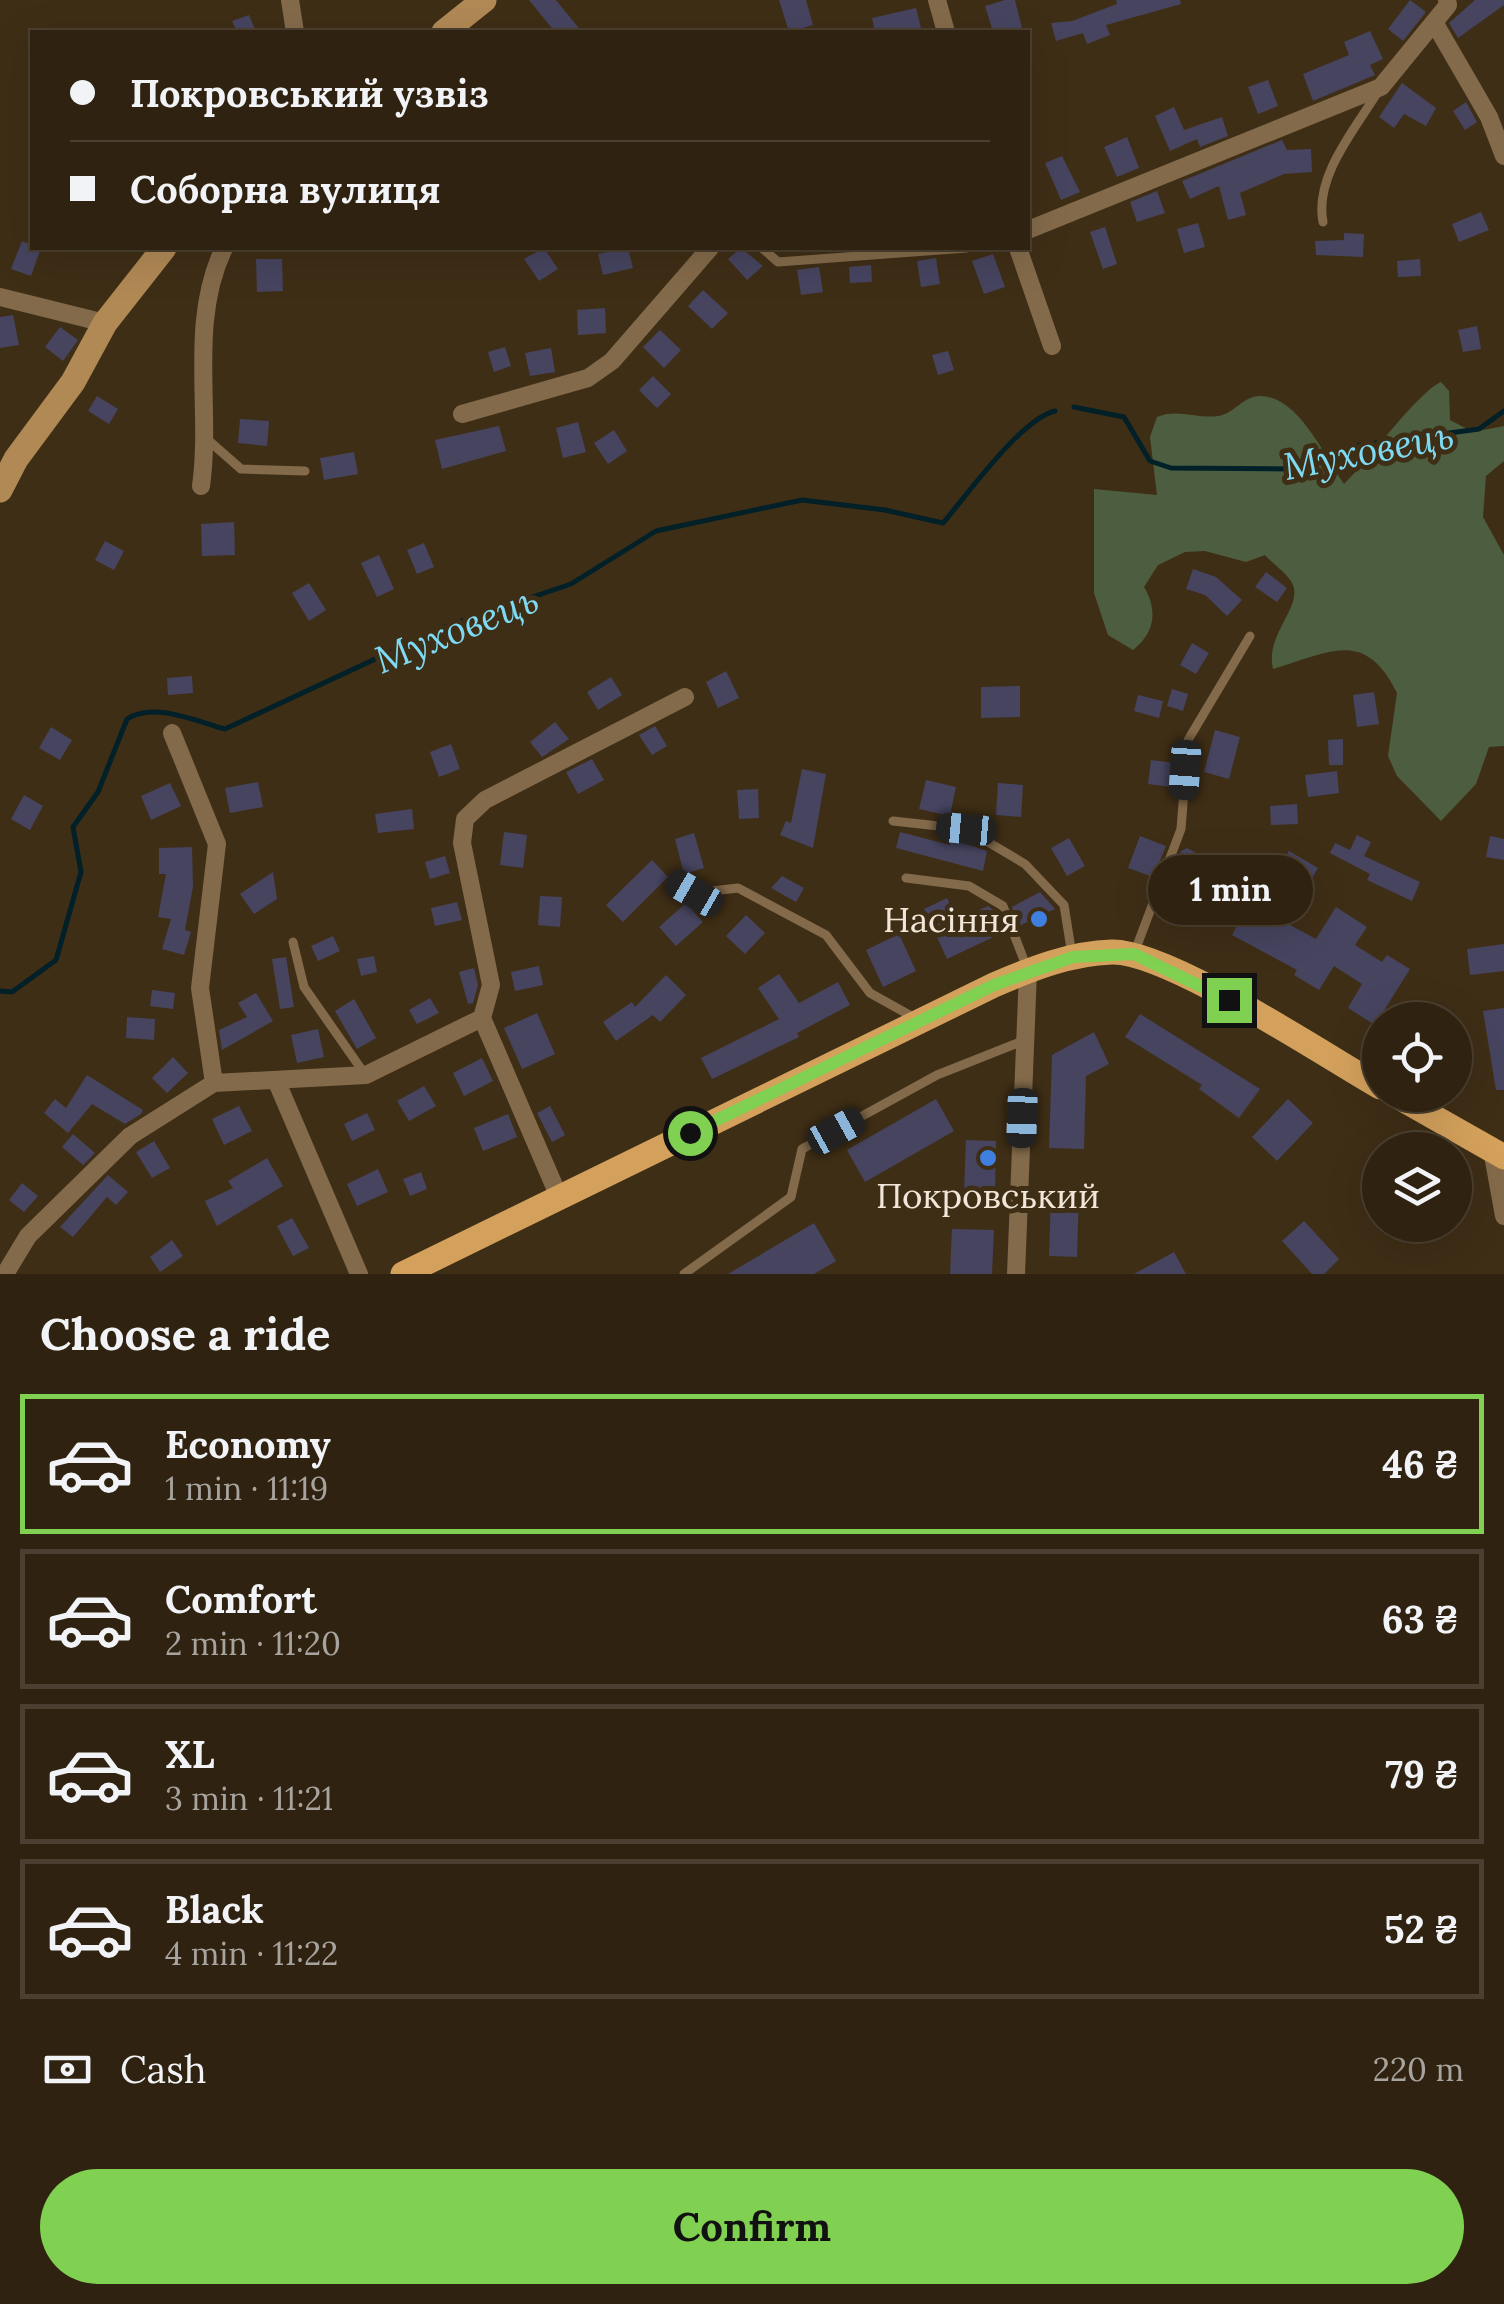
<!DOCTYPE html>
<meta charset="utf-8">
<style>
body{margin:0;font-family:Lora,serif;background:#372a19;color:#f1f3f6;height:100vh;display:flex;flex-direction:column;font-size:38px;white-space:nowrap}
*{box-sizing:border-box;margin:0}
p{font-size:32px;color:#a7a49f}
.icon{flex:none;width:55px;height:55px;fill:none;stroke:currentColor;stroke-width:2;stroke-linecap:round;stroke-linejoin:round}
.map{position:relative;height:1274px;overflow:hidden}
.side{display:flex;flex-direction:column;background:#2f2210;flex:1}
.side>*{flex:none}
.hud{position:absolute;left:30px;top:30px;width:1000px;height:220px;border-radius:0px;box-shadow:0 10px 40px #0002,0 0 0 2px #4a3f30;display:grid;align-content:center;height:220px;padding:0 40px;background:#2f2210}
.fabs{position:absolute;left:1362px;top:1002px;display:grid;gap:20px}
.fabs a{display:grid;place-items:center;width:110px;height:110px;border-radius:50%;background:#2f2210;box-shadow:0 10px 40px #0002,0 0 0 2px #4a3f30;font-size:50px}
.end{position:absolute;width:45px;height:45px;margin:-22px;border:12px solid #80d051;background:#111;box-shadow:0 0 0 5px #111}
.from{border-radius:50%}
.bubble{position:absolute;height:70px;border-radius:35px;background:#2f2210;box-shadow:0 10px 40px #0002,0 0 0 2px #4a3f30;font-size:32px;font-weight:700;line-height:70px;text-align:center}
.car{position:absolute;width:30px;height:60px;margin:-30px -15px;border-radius:12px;box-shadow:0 0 8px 2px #0007;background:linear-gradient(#222 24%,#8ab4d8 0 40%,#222 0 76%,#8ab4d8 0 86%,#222 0)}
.hud b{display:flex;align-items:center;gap:35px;height:95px;font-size:38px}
.hud b+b{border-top:2px solid #4a3f30}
.hud i{width:25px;height:25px;background:#f1f3f6}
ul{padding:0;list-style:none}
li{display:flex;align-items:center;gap:30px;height:140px;margin:0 20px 15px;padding:0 20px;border:5px solid #4a3f30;border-radius:0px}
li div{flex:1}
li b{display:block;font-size:38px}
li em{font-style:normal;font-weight:700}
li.active{border-color:#80d051}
li>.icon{width:90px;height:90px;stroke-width:1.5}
h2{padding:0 40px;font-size:45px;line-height:120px}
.pay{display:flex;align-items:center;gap:25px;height:110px;padding:0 40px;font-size:38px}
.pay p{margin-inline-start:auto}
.action{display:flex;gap:20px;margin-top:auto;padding:20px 40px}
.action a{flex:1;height:115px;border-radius:60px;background:#80d051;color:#111;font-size:40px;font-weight:700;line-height:115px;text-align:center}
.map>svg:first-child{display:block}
.green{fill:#4c5e3f}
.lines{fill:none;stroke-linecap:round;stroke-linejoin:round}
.stream{stroke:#012028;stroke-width:5}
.building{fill:#46445f}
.lane{stroke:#836a4a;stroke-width:9}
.street{stroke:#836a4a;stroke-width:18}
.secondary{stroke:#b18955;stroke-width:25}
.primary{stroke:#d4a15c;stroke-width:25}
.route{stroke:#80d051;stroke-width:12}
.shop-dot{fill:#3f7fe0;stroke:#3f2e16;stroke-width:4}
.labels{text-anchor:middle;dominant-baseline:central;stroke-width:10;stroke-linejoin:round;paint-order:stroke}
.poi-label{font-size:35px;fill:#f1e6d8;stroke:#3f2e16;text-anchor:end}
.water-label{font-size:38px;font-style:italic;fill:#7edaf3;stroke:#3f2e16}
</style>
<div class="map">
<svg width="1504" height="1274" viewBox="0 0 1504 1274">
<rect width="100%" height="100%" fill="#3f2e16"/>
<path class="green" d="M1441 382 1449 391 1450 420 1473 432 1504 426V461L1486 476 1483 517 1504 555V746L1489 747 1476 784 1441 821 1397 776 1388 756 1397 693C1365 628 1330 652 1273 669 1265 634 1302 608 1293 585 1289 575 1273 564 1265 555L1246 562 1205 551 1185 552 1158 565 1144 587C1158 610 1155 633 1133 650L1108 635 1094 593V489L1157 495 1150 437 1157 417C1176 408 1198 419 1218 416 1234 414 1243 396 1260 396 1299 396 1325 458 1344 484 1368 461 1418 392 1441 382Z"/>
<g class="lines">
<path class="stream" d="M1074 407 1124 417 1150 461 1171 468 1292 469 1354 446 1479 429 1504 411
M0 991 12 992 56 960 81 872 73 827 98 792 127 719C153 701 198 722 225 729L444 627 571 584 656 531 802 500 885 510 943 523C967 495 1021 419 1055 411"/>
</g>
<path class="building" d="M529 0H556L582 32H555Z
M779 0H806L813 25 789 32Z
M1005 0H1015L1023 32H993L985 6Z
M1116 0H1180L1181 4 1106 25 1110 35 1087 44 1083 33 1056 41 1051 23 1072 21 1117 4Z
M1410 0 1426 12 1403 41 1388 29Z
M1475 0H1504V5L1458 38 1449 23Z
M916 8 922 32H875L872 18Z
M249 15 256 32H237L232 21Z
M1370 31 1383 59 1370 65 1375 75 1313 101 1303 74 1349 55 1344 42Z
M1268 80 1278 106 1258 114 1248 87Z
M1402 83 1436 108 1426 126 1404 114 1394 128 1379 117Z
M1466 102 1477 122 1465 130 1453 111Z
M1174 107 1184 130 1222 117 1228 136 1200 147 1197 139 1170 151 1155 116Z
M1127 137 1139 168 1117 177 1104 147Z
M1282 140 1287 150 1311 149 1312 172 1284 174 1240 193 1246 215 1228 220 1219 186 1190 199 1182 181Z
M1062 156 1080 192 1061 200 1045 163Z
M1157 191 1165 213 1137 222 1130 202Z
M1481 212 1489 230 1459 242 1452 224Z
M1198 223 1205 247 1184 253 1177 229Z
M1105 227 1117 264 1103 269 1090 232Z
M1344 233 1364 234 1363 257 1316 255 1315 241 1344 240Z
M22 241 41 248 31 276 11 269Z
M544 248 558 269 539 281 524 259Z
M628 248 633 268 603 275 598 254Z
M741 248 763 266 747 280 728 259Z
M993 254 1005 287 984 294 972 261Z
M936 258 940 284 921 287 917 261Z
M256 259H282L283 291 257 292Z
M1420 259 1421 276 1398 277 1397 261Z
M871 265 872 282 850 283 849 267Z
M819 267 823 292 801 295 797 270Z
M703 290 728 313 712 329 688 306Z
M605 308 606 333 578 335 577 310Z
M13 315 19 345 0 348V317Z
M1477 326 1481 349 1463 352 1458 330Z
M60 327 78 340 63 361 45 347Z
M660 330 681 350 664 368 643 347Z
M505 347 511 366 494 372 488 352Z
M551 348 555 372 530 376 525 353Z
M948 351 954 370 938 375 932 355Z
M653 376 671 394 657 408 639 390Z
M97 396 118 409 109 424 88 411Z
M240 419 269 421 267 446 238 443Z
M578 422 586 452 563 458 556 428Z
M499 426 506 451 442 469 435 440Z
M614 430 627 451 608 464 594 443Z
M354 452 358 474 324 480 320 458Z
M234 522 235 555 202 556 201 524Z
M105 541 124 551 114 570 95 560Z
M424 543 434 567 417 574 407 550Z
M379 555 394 589 377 597 361 563Z
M1193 569 1216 577 1242 600 1227 616 1205 595 1186 589Z
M1266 572 1287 588 1277 602 1255 587Z
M309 583 326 610 309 621 292 593Z
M1192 643 1209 653 1196 674 1180 665Z
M726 671 739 698 718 708 706 682Z
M192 676 193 693 168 695 167 678Z
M611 677 622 695 598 710 587 692Z
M1020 686V717L981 718V687Z
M1172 689 1188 694 1183 711 1167 706Z
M1374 692 1379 724 1357 727 1353 695Z
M1138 695 1163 701 1159 718 1134 711Z
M555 722 569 739 542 757 530 742Z
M655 726 667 746 652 755 639 735Z
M51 727 72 740 60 760 39 748Z
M1215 730 1240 737 1229 779 1204 772Z
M1343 739V765H1329L1328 740Z
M451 744 460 769 439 777 430 752Z
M592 759 604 780 578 794 566 772Z
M1151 760 1175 763 1172 787 1148 784Z
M802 769 826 774 813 848 780 835 786 821 791 823Z
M1337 771 1339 793 1308 797 1305 775Z
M926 780 956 787 950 816 919 809Z
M258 782 263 807 230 813 225 788Z
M170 783 181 806 151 820 141 796Z
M998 783 1023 785 1021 817 996 815Z
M758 789 759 818 739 819 737 790Z
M24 795 43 806 30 830 11 819Z
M1297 804 1298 824 1271 825 1270 806Z
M412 809 414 829 378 833 375 814Z
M504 832 527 835 523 868 500 865Z
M900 832 950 845 951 839 987 851 983 871 896 848Z
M694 833 704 868 684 874 675 839Z
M1357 835 1371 842 1364 856 1420 882 1412 901 1367 880 1370 874 1330 853 1335 843 1350 850Z
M1140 836 1166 846 1153 877 1128 868Z
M1490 836 1504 839V860L1486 857Z
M1069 838 1085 866 1067 876 1051 848Z
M192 847 193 887 185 930 191 932 184 955 162 949 171 919 158 917 166 874H159V848Z
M1187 848 1247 882 1238 897 1316 939 1336 907 1367 927 1355 945 1382 962 1387 955 1410 969 1375 1025 1348 1008 1362 984 1334 966 1319 990 1294 975 1297 970 1232 935 1240 920 1170 881 1181 851Z
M1289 851 1318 868 1302 895 1273 878Z
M445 856 450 873 430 879 425 862Z
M652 860 668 877 623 922 606 905Z
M273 872 277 899 254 914 240 894Z
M782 876 804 888 796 902 771 888Z
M1040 892 1055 909 1019 926 1012 907Z
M540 896 562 897 560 927 538 925Z
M947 898 957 920 988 906 996 912 1004 932 947 959 924 909Z
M457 902 462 920 435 926 431 908Z
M686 903 703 922 676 946 659 927Z
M746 915 765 933 745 954 726 936Z
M899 934 916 971 883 987 866 950Z
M333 936 340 951 318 961 311 946Z
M1504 944V971L1470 975 1467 949Z
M374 956 377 972 361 976 357 959Z
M286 957 294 1007 280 1009 272 959Z
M539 966 543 985 515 991 511 972Z
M474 968 478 985 473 1003 468 1004 459 972Z
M779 974 799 1003 838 982 850 1005 797 1033 799 1037 712 1079 701 1058 779 1019 758 988Z
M666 975 686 995 660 1022 653 1015 616 1041 603 1022 632 1002 635 1007Z
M152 990 175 993 173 1009 150 1006Z
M256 993 273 1021 222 1050 219 1030 247 1017 238 1003Z
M430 998 439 1013 417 1024 409 1010Z
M354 999 376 1038 357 1049 335 1011Z
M1504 1008V1090H1496L1483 1011Z
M537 1013 555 1054 522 1069 504 1028Z
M1140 1014 1260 1089 1239 1118 1199 1089 1202 1085 1125 1037Z
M127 1017 155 1019 154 1040 126 1038Z
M318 1029 324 1057 297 1063 291 1035Z
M1094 1032 1109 1064 1086 1076 1084 1149 1049 1148 1052 1055Z
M173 1057 188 1073 167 1093 152 1078Z
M482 1058 493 1081 464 1096 453 1073Z
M87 1075 143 1110 141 1114 125 1124 92 1104 68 1133 44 1113 55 1099 66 1108Z
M424 1086 436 1106 409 1121 397 1101Z
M936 1099 954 1131 865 1182 847 1150Z
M1288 1099 1313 1123 1277 1161 1252 1137Z
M239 1106 252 1131 224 1145 212 1119Z
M550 1106 565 1135 552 1142 537 1113Z
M367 1113 375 1130 352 1141 344 1124Z
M508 1114 517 1137 483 1151 474 1128Z
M73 1134 95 1153 83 1165 62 1147Z
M966 1140 996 1141 995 1193H964Z
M154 1141 170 1168 152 1178 136 1152Z
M1380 1153V1197L1360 1185Z
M267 1158 283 1186 217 1226 205 1201 233 1188 228 1181Z
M378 1169 388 1192 357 1206 347 1184Z
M421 1172 427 1189 410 1196 403 1179Z
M108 1175 128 1192 116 1205 107 1197 73 1237 60 1227Z
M22 1183 38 1196 24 1212 9 1200Z
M1051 1192H1079L1077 1257 1049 1256Z
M292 1218 309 1248 293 1256 277 1226Z
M1304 1221 1339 1259 1324 1274H1312L1282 1241Z
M814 1223 836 1261 814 1274H728Z
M952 1229 994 1230 992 1274H950Z
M172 1240 183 1256 160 1272 150 1257Z
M1174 1252 1186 1274H1134Z"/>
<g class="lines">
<path class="lane" d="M1323 222C1314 176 1356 128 1379 90
M762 248 778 262 967 248
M208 440 241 469 305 471
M893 821 966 829 1025 864 1064 905 1072 955
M906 878 969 886 1003 906 1027 968
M674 882 694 893 738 888 826 935 870 993 913 1017
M293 942 304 987 364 1073
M1135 951 1181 829 1188 740 1250 636
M684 1274 791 1197 802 1149 937 1075 1025 1040"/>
<path class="street" d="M290 0 295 32
M937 0 946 32
M1434 22 1489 117 1504 156
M1028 230 1381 87 1448 5 1447 0
M1018 248 1052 346
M0 297 105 323
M462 414 588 378 612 361 710 248
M201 486C212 407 188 323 224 248
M172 733 217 844 200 988 214 1083
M276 1080 359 1274
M1492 1150 1504 1216
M559 1197 482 1018 491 985 462 843 465 819 485 800 685 697
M5 1274 28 1236 130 1136 214 1083 366 1075 482 1018
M1016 1274 1028 971"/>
<path class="secondary" d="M444 32 484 0
M0 490 16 459 73 382 105 323 164 248"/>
<path class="primary" d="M1395 1095 1504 1157
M403 1274 994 985C1031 969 1071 953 1112 952 1168 951 1324 1055 1380 1087"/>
</g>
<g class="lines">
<path class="route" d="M690 1133 994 985 1073 957 1134 954 1229 1000"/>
</g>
<g class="shop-dot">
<circle cx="1039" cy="919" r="10"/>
<circle cx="988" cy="1158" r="10"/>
</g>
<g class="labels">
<g class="poi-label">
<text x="1019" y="919">Насіння</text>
<text x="988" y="1195" text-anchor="middle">Покровський</text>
</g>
<g class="water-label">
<text transform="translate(1368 450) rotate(-11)">Муховець</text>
<text transform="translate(456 629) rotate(-22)">Муховець</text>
</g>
</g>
</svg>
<div class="fabs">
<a><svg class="icon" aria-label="locate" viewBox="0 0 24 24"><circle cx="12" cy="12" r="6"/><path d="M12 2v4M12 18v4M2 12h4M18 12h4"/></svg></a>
<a><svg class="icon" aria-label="layers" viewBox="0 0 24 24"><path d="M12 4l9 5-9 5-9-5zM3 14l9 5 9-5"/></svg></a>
</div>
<i class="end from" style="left:690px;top:1133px"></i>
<i class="end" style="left:1229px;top:1000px"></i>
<div class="bubble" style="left:1148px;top:855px;width:165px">1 min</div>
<i class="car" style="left:1185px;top:770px;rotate:184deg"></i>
<i class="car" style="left:966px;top:829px;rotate:275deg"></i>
<i class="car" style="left:694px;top:893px;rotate:300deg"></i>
<i class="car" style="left:1022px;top:1118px;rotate:182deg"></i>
<i class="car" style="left:836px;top:1131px;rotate:61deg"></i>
<div class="hud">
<b><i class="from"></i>Покровський узвіз</b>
<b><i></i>Соборна вулиця</b>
</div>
</div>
<section class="side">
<h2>Choose a ride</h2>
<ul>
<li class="active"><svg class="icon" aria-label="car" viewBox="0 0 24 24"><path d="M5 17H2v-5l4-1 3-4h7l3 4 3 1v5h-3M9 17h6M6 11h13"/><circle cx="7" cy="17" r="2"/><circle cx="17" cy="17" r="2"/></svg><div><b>Economy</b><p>1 min · 11:19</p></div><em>46 ₴</em></li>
<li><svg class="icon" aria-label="car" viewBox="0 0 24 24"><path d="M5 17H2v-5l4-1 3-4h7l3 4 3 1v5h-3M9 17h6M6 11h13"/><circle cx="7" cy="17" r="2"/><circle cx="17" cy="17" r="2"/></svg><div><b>Comfort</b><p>2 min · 11:20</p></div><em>63 ₴</em></li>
<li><svg class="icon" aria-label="car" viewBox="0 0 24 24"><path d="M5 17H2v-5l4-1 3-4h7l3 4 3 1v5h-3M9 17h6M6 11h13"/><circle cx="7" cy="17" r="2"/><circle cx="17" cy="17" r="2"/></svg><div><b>XL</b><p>3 min · 11:21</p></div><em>79 ₴</em></li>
<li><svg class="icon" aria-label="car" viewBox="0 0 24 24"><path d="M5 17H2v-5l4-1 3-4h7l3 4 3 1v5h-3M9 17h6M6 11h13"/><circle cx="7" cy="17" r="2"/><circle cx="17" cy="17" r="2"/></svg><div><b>Black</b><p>4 min · 11:22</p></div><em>52 ₴</em></li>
</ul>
<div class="pay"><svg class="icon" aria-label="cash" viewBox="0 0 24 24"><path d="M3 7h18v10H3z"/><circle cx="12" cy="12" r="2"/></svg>Cash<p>220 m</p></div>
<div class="action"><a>Confirm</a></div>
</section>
